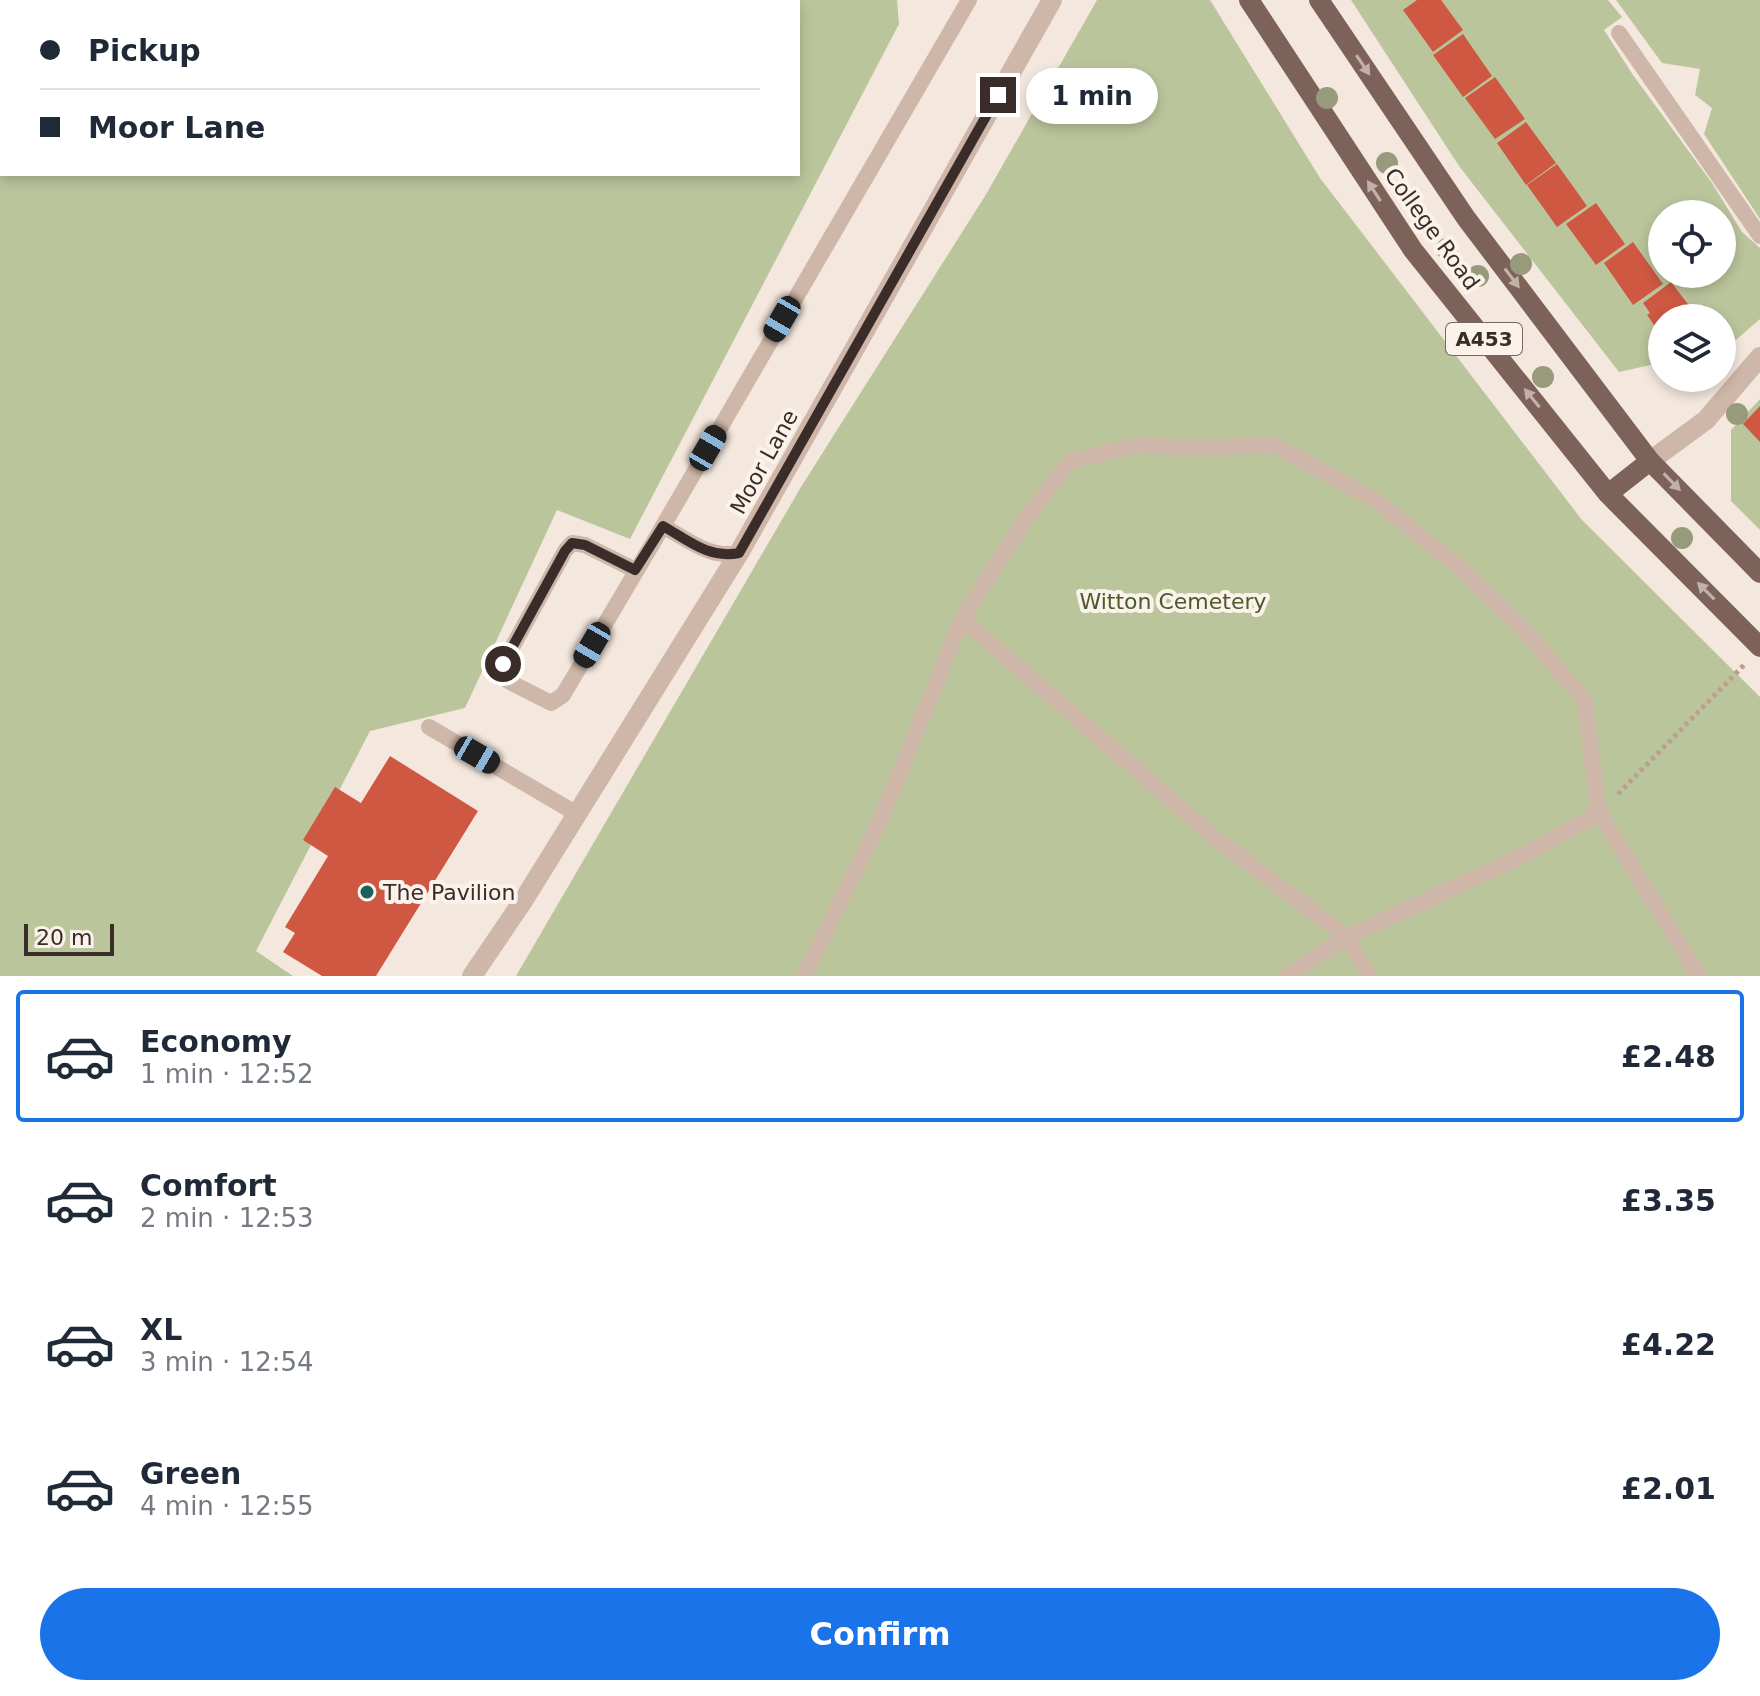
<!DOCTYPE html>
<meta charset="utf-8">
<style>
body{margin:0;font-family:"DejaVu Sans",sans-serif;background:#f6f6f7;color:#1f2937;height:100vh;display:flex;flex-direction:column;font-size:30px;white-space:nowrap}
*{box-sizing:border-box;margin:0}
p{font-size:26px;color:#747a83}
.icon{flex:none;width:44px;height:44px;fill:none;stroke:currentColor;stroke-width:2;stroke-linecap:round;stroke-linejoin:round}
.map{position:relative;height:976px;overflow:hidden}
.panel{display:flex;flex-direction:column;background:#fff;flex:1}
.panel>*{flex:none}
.banner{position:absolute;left:0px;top:0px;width:800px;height:176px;box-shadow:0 4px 12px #0003;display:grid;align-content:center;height:176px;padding:0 40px;background:#fff}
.fabs{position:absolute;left:1648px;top:200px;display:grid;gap:16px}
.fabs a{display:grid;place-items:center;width:88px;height:88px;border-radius:50%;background:#fff;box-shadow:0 4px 12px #0003;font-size:40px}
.scale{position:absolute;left:24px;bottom:20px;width:90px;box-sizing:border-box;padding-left:8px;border:4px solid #3a2d29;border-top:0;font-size:22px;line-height:28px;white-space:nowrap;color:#3a2d29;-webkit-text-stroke:6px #fbf2eb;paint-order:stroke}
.end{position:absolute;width:36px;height:36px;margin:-18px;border:10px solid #3a2d29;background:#fff;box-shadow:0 0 0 4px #fff}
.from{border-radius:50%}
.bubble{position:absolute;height:56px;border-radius:28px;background:#fff;box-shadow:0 4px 12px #0003;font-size:26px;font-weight:600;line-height:56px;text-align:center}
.car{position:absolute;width:24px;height:48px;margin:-24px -12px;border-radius:10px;box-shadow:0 0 6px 2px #0007;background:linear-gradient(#222 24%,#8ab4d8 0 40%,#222 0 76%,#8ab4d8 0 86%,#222 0)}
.banner b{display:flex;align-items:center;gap:28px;height:76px;font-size:30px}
.banner b+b{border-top:2px solid #e0e1e3}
.banner i{width:20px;height:20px;background:#1f2937}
ul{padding:14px 0 0;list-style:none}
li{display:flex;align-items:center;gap:24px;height:132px;margin:0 16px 12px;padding:0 24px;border:4px solid transparent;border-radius:8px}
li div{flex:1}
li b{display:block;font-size:30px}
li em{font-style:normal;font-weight:600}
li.active{border-color:#1a73e8}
li>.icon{width:72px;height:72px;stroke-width:1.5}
.action{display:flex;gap:16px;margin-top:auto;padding:16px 40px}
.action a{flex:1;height:92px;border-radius:48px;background:#1a73e8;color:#fff;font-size:32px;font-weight:600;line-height:92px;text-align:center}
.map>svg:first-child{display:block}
.green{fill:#bbc59c;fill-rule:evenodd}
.building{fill:#ce5842}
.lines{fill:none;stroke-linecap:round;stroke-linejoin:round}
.path{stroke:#baa092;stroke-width:5;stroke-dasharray:4 4;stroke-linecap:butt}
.service{stroke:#ceb6a8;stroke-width:16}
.minor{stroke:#ceb6a8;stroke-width:20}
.primary{stroke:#7d6259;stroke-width:20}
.tree{fill:#989a7c}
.oneway{fill:#c2b1a9}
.route{stroke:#3a2d29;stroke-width:10}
.poi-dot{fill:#1b5f5e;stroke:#fbf2eb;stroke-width:3}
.labels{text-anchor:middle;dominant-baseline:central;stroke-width:8;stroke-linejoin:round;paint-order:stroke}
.shield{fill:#fbf2eb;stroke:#746863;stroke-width:2}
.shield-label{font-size:20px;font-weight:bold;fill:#3a2d29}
.street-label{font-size:22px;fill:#3a2d29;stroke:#fbf2eb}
.park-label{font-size:22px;fill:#4d5a2b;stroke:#fbf2eb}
.poi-label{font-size:22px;fill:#3a2d29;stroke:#fbf2eb;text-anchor:start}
</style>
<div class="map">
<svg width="1760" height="976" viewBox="0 0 1760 976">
<rect width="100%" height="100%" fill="#f4e8de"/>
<path class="green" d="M0 0H897L899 24 630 539 557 510 465 708 370 731 256 951 293 976H0ZM2 2H798V174H2Z
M1097 0H1210L1320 178 1582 520 1760 697V976H516L801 487 985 196Z
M1351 0H1608L1622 17 1604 30 1633 75 1712 183 1742 232 1760 248V319L1722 352V318H1662V367L1655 364 1619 372 1459 166ZM1662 214H1722V274H1662Z
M1616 0H1760V219L1704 134 1712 108 1695 95 1700 69 1662 63Z
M1760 399V530L1731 501V430Z"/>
<path class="building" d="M1417 0H1441L1463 30 1433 52 1403 10Z
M1463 34 1492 76 1463 97 1433 55Z
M1495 77 1525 119 1495 139 1465 98Z
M1526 122 1556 163 1526 185 1497 143Z
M1557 164 1587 206 1557 227 1527 185Z
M1596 203 1625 244 1596 265 1566 224Z
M1633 242 1663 284 1633 305 1604 263Z
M1671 282 1694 312 1704 305 1713 318H1662V335L1657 328 1660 326 1658 322 1654 325 1647 315 1650 313 1643 303Z
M1760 406V442L1743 424Z
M390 756 478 811 376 976H322L283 952 295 933 285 927 328 856 303 840 335 787 361 803Z"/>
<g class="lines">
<path class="path" d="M1618 794 1745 664"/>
<path class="service" d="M1619 33 1760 236
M663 526 969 0
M635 570 585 545 572 543 565 551 503 664 502 674 508 681 551 703 563 695 663 526C688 540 710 559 739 553
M962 619 1218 840 1347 937 1369 976
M429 727 577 814
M804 976 883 814 962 619 1025 520 1070 461 1135 445 1192 448 1274 445 1375 500 1456 564 1526 632 1585 701 1599 813 1699 976
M1287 976 1347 937 1522 856 1599 813"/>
<path class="minor" d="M1650 461 1706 420 1760 357
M472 976 523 901 739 553 1052 0"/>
<path class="primary" d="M1249 0 1413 250 1608 494 1760 647
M1319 0 1466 218 1650 461 1760 573
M1608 494 1650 461"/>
</g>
<g class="tree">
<circle cx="1327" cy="98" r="11"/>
<circle cx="1387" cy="163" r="11"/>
<circle cx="1447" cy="249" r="11"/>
<circle cx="1521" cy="264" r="11"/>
<circle cx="1478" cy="276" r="11"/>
<circle cx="1501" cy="334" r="11"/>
<circle cx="1543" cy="377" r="11"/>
<circle cx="1737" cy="414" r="11"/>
<circle cx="1682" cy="538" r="11"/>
</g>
<defs><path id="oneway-solid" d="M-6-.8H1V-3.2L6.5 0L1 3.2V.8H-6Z" transform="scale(2)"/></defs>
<g class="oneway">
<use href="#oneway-solid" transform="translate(1363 65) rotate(56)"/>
<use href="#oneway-solid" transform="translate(1374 191) rotate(-123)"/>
<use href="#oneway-solid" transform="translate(1512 278) rotate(53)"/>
<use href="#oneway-solid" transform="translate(1532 398) rotate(-129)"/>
<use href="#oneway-solid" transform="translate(1672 482) rotate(46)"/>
<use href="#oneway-solid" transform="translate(1706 591) rotate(-135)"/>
</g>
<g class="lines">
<path class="route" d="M503 664 565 551 572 543 585 545 635 570 663 526C689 541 709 559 739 553L998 95"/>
</g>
<circle class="poi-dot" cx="367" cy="892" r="8"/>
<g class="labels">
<rect class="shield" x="1446" y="323" width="76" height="32" rx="6"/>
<g class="shield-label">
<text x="1484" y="339">A453</text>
</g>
<g class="street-label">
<text transform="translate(1432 229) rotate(54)">College Road</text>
<text transform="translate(764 462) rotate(-61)">Moor Lane</text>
</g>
<g class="park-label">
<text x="1173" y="601">Witton Cemetery</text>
</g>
<g class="poi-label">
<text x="383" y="892">The Pavilion</text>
</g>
</g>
</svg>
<div class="fabs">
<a><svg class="icon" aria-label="locate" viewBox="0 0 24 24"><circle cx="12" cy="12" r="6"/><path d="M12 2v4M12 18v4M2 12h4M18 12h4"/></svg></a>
<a><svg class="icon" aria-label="layers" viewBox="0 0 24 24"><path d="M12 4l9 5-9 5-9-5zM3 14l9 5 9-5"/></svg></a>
</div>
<div class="scale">20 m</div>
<i class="end from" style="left:503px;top:664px"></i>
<i class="end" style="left:998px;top:95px"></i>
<div class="bubble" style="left:1026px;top:68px;width:132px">1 min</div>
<i class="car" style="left:782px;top:319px;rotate:210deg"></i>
<i class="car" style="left:708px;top:448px;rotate:30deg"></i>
<i class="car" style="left:592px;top:645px;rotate:210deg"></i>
<i class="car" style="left:477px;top:755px;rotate:120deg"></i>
<div class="banner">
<b><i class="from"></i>Pickup</b>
<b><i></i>Moor Lane</b>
</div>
</div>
<section class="panel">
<ul>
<li class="active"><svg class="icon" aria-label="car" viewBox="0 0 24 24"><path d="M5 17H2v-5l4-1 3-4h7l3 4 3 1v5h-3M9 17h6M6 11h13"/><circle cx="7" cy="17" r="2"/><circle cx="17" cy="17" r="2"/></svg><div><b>Economy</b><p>1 min · 12:52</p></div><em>£2.48</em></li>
<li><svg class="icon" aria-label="car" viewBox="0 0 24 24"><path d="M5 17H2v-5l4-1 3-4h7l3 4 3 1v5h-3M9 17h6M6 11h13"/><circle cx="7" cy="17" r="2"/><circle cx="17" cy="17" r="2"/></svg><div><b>Comfort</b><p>2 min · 12:53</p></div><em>£3.35</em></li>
<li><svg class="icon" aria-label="car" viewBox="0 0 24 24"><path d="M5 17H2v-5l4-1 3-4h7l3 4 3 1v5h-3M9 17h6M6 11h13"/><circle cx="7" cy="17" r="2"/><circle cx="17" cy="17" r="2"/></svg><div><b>XL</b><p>3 min · 12:54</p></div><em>£4.22</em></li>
<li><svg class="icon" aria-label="car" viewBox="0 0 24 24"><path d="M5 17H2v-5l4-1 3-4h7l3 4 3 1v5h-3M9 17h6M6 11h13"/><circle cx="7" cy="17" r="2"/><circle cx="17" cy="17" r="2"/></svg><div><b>Green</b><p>4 min · 12:55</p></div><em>£2.01</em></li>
</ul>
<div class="action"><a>Confirm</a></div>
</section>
